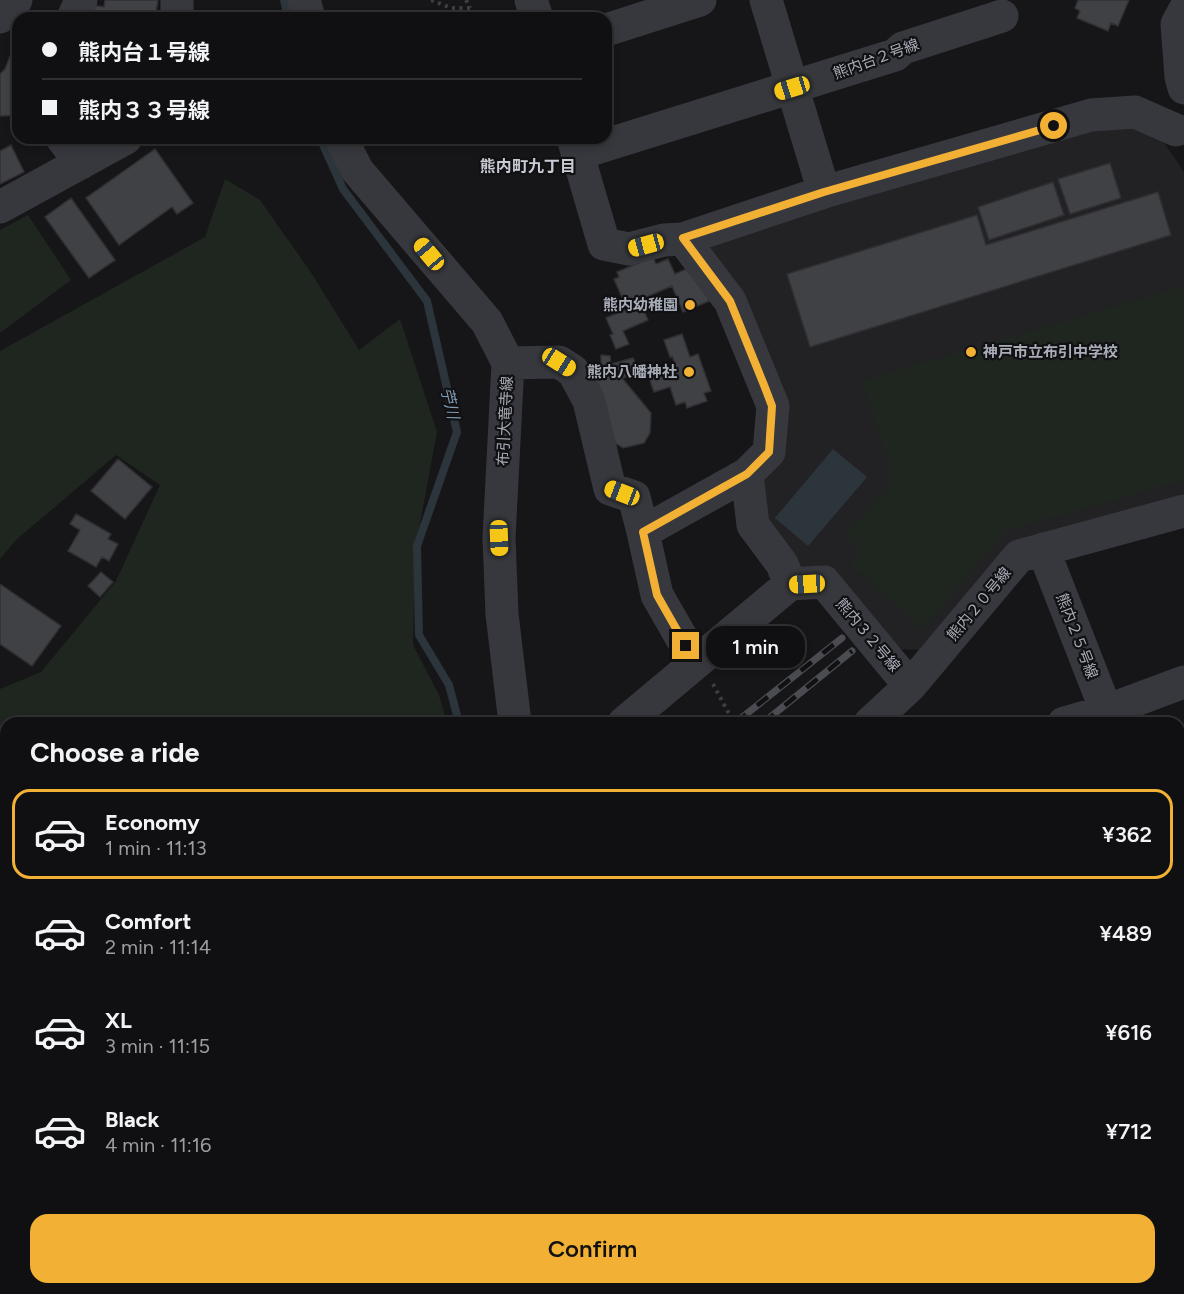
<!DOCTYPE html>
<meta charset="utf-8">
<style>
body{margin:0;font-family:Figtree,"Noto Sans JP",sans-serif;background:#1e1e20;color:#f1f3f6;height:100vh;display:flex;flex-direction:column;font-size:22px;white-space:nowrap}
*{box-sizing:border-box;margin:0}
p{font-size:20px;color:#9c9d9f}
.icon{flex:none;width:33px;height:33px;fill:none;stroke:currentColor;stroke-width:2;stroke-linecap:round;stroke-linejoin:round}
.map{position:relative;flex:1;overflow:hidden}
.sheet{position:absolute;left:0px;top:717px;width:1185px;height:578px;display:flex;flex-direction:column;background:#101012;border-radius:18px 18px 0 0;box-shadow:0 3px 9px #0003,0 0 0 2px #303032}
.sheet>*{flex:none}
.guide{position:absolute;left:12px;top:12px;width:600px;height:132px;border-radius:18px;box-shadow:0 3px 9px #0003,0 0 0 2px #303032;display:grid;align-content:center;height:132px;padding:0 30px;background:#101012}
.end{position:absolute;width:27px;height:27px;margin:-14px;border:8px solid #f2b134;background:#111;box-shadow:0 0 0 3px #111}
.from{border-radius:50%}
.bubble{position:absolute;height:42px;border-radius:18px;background:#101012;box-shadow:0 3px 9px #0003,0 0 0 2px #303032;font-size:20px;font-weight:600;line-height:42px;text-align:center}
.car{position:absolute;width:18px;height:36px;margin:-18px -9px;border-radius:8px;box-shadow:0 0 4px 2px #0007;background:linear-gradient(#f5c518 24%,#345 0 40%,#f5c518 0 76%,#345 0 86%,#f5c518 0)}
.guide b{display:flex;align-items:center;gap:21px;height:57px;font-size:22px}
.guide b+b{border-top:2px solid #303032}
.guide i{width:15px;height:15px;background:#f1f3f6}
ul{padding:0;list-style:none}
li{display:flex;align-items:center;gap:18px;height:90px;margin:0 12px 9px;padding:0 18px;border:3px solid transparent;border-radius:18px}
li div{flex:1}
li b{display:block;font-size:22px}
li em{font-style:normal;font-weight:600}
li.on{border-color:#f2b134}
li>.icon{width:54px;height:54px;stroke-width:1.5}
h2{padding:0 30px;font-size:27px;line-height:72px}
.primary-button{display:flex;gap:12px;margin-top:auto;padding:12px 30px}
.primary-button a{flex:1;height:69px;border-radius:18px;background:#f2b134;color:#111;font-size:24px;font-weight:600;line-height:69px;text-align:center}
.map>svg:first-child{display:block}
.built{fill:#222225}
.green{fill:#1e261f}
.water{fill:#2c353c}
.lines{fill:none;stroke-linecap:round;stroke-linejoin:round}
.stream{stroke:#2c353c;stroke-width:8}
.building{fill:#404145;stroke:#303034;stroke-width:1.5}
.minor-tunnel{stroke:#333438;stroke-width:33;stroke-dasharray:33 16;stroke-linecap:butt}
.path{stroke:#3d3f44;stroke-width:4;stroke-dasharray:3 4.5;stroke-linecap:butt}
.minor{stroke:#37383d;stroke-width:33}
.major{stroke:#53555c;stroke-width:33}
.rail-casing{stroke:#4a4c52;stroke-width:7}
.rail{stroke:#111113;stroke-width:4.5;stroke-dasharray:14;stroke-linecap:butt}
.route{stroke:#f2b134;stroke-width:8}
.poi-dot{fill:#f2b134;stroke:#111113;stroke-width:2}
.labels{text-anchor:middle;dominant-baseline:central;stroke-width:4.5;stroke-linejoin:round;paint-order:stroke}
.street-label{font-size:15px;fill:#a8adb8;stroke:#111113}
.poi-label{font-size:15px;font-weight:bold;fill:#a8adb8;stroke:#111113;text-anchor:end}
.neighbourhood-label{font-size:16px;font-weight:bold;fill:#c9ccd4;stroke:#111113}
.water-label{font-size:16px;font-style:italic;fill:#7f9bb3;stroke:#111113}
</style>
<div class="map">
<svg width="1184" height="1294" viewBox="0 0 1184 1294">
<rect width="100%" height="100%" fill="#161618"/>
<path class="built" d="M1138 123 1161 138 1184 172V496L1012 542 926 650 892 649 793 569 759 524 753 480 776 453 705 259 710 243 1062 133Z"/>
<path class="green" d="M225 179 260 200 312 274 359 350 400 319 437 432 415 550 413 645 439 695 447 723H6V1198L0 1202V689L41 672 116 581 160 485 116 455 16 540 0 559V351L205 237Z
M28 215 71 280 0 333V230Z
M1184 286V480L1006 531 923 629 849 563 861 552 845 535 890 485V464L861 381Z"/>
<path class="water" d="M833 449 867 477 808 546 775 518Z"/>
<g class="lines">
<path class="stream" d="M284 0 288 18
M320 138 343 189 427 301 457 432 417 546 419 635 449 685 459 723
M0 1191 6 1187"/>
</g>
<path class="building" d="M105 0H158L155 18H89L91 5 104 7Z
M1078 0H1129L1118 26 1111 23 1108 31 1077 18 1080 11 1075 8Z
M18 36V115L0 116V74L5 69Z
M11 145 24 172 0 184V151Z
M155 149 193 203 177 214 172 207 119 245 86 198Z
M1110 163 1121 198 1070 214 1058 179Z
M1053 182 1064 215 989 240 978 207Z
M1158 192 1171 235 810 347 787 274 977 215 986 245Z
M71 198 115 260 89 278 45 217Z
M653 257 656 264 668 259 675 274 691 267 702 285 709 301 683 312 672 286 639 300 648 320 623 331 629 344 616 349 610 335 613 334 606 318 625 310 621 300H623L614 279 619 277 617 272Z
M682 334 690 357 698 354 711 391 704 393 707 401 687 408 685 402 676 405 670 387 654 392 648 375 663 370 665 377 674 374 671 364 675 363 672 356 670 357 664 340Z
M601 355 610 356 611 364 633 358 641 374 622 378 651 413 650 433 644 443 623 448 607 438 606 421 589 366 601 364Z
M118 459 152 487 125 519 91 491Z
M76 514 111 534 108 539 118 544 109 561 102 557 96 567 68 551 80 530 70 524Z
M101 572 113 582 100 597 88 586Z
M0 584 61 626 32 666 0 644Z
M6 1217V1288H76L68 1294H0V1221Z
M336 1288H394L395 1294H338Z"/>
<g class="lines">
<path class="minor-tunnel" d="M0 1010 6 1019
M0 1114 6 1122
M93 1288 95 1294"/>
<path class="path" d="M431 0 451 8H470L476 18
M466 0 470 8
M713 684 734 723
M103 1294 112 1288"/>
<path class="minor" d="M304 0 309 18
M531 0 537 18
M766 0 824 192
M1184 11 1177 24 1181 77 1184 88
M0 17 16 0
M73 18 81 0
M177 18V0
M606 30 700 0
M62 138 81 163
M341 138 357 170 487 322 508 363 499 538 502 614 515 723
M573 138 604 244 629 249 664 240 683 239 824 192 1091 115 1135 112 1176 130
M577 154 895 55 903 48 1002 16
M0 207 126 138
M683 239 730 301 773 406 769 452 747 474 753 525 782 564 790 584
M508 363 559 362 573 371 589 401 610 489 634 497 643 532 657 595 696 663
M643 532 747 474
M1043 549 1111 723
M624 723 790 584 824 582 910 686
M870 723 910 686 1019 556 1184 511
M1064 723 1106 711 1184 682
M1179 807 1184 805
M1179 952 1184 961
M1179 1062 1184 1060
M1179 1198 1184 1196
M206 1288 209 1294
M424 1288 426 1294
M666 1288 667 1294
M885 1288 887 1294
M960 1294 977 1288
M1166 1294 1184 1287"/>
<path class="major" d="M1179 941 1184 939
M600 1294 606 1288"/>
<defs>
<path id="rail" d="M735 723 842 638
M763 723 852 651
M0 1266 6 1262
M0 1292 6 1287"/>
</defs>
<use href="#rail" class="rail-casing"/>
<use href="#rail" class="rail"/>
</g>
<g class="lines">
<path class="route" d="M686 646 657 595 643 532 747 474 769 452 772 406 764 385 730 301 683 238 824 192 1054 126"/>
</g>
<g class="poi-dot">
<circle cx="690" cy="305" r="6"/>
<circle cx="971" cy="352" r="6"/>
<circle cx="689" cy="372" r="6"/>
</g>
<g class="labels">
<g class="street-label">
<text transform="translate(876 59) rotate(-20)">熊内台２号線</text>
<text transform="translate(505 421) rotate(-87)">布引大竜寺線</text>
<text transform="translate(979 604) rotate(-50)">熊内２０号線</text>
<text transform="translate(868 635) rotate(50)">熊内３２号線</text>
<text transform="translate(1077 636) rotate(69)">熊内２５号線</text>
</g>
<g class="poi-label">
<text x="678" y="305">熊内幼稚園</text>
<text x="983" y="352" text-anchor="start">神戸市立布引中学校</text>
<text x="677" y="372">熊内八幡神社</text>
</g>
<g class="neighbourhood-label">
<text x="528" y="166">熊内町九丁目</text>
</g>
<g class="water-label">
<text transform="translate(450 403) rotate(77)">苧川</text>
</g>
</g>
</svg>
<i class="end from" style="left:1054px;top:126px"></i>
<i class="end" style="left:686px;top:646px"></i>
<div class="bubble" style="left:706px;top:626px;width:99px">1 min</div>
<i class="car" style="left:792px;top:88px;rotate:253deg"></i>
<i class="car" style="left:646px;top:245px;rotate:255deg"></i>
<i class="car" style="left:429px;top:254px;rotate:320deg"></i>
<i class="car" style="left:559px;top:362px;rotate:122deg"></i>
<i class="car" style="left:622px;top:493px;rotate:291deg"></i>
<i class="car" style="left:499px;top:538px;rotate:178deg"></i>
<i class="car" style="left:807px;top:584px;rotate:267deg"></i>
<div class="guide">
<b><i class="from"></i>熊内台１号線</b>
<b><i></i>熊内３３号線</b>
</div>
<section class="sheet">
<h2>Choose a ride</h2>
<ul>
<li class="on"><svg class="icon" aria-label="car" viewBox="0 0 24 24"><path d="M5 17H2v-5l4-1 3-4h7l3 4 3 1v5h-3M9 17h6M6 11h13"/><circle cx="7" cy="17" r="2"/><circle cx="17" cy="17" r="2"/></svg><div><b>Economy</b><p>1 min · 11:13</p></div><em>¥362</em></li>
<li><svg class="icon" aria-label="car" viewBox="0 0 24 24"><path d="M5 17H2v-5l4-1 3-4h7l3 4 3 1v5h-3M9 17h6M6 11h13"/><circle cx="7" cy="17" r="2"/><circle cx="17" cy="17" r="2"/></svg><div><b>Comfort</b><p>2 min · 11:14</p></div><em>¥489</em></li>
<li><svg class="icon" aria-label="car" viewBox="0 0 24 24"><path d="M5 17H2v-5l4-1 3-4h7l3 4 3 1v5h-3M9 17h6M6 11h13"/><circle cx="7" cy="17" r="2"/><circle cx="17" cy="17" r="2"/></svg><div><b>XL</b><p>3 min · 11:15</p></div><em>¥616</em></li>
<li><svg class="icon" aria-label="car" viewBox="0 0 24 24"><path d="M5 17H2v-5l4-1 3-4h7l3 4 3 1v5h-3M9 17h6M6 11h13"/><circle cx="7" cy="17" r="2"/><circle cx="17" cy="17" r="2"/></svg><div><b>Black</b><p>4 min · 11:16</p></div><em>¥712</em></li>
</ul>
<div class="primary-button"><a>Confirm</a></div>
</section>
</div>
